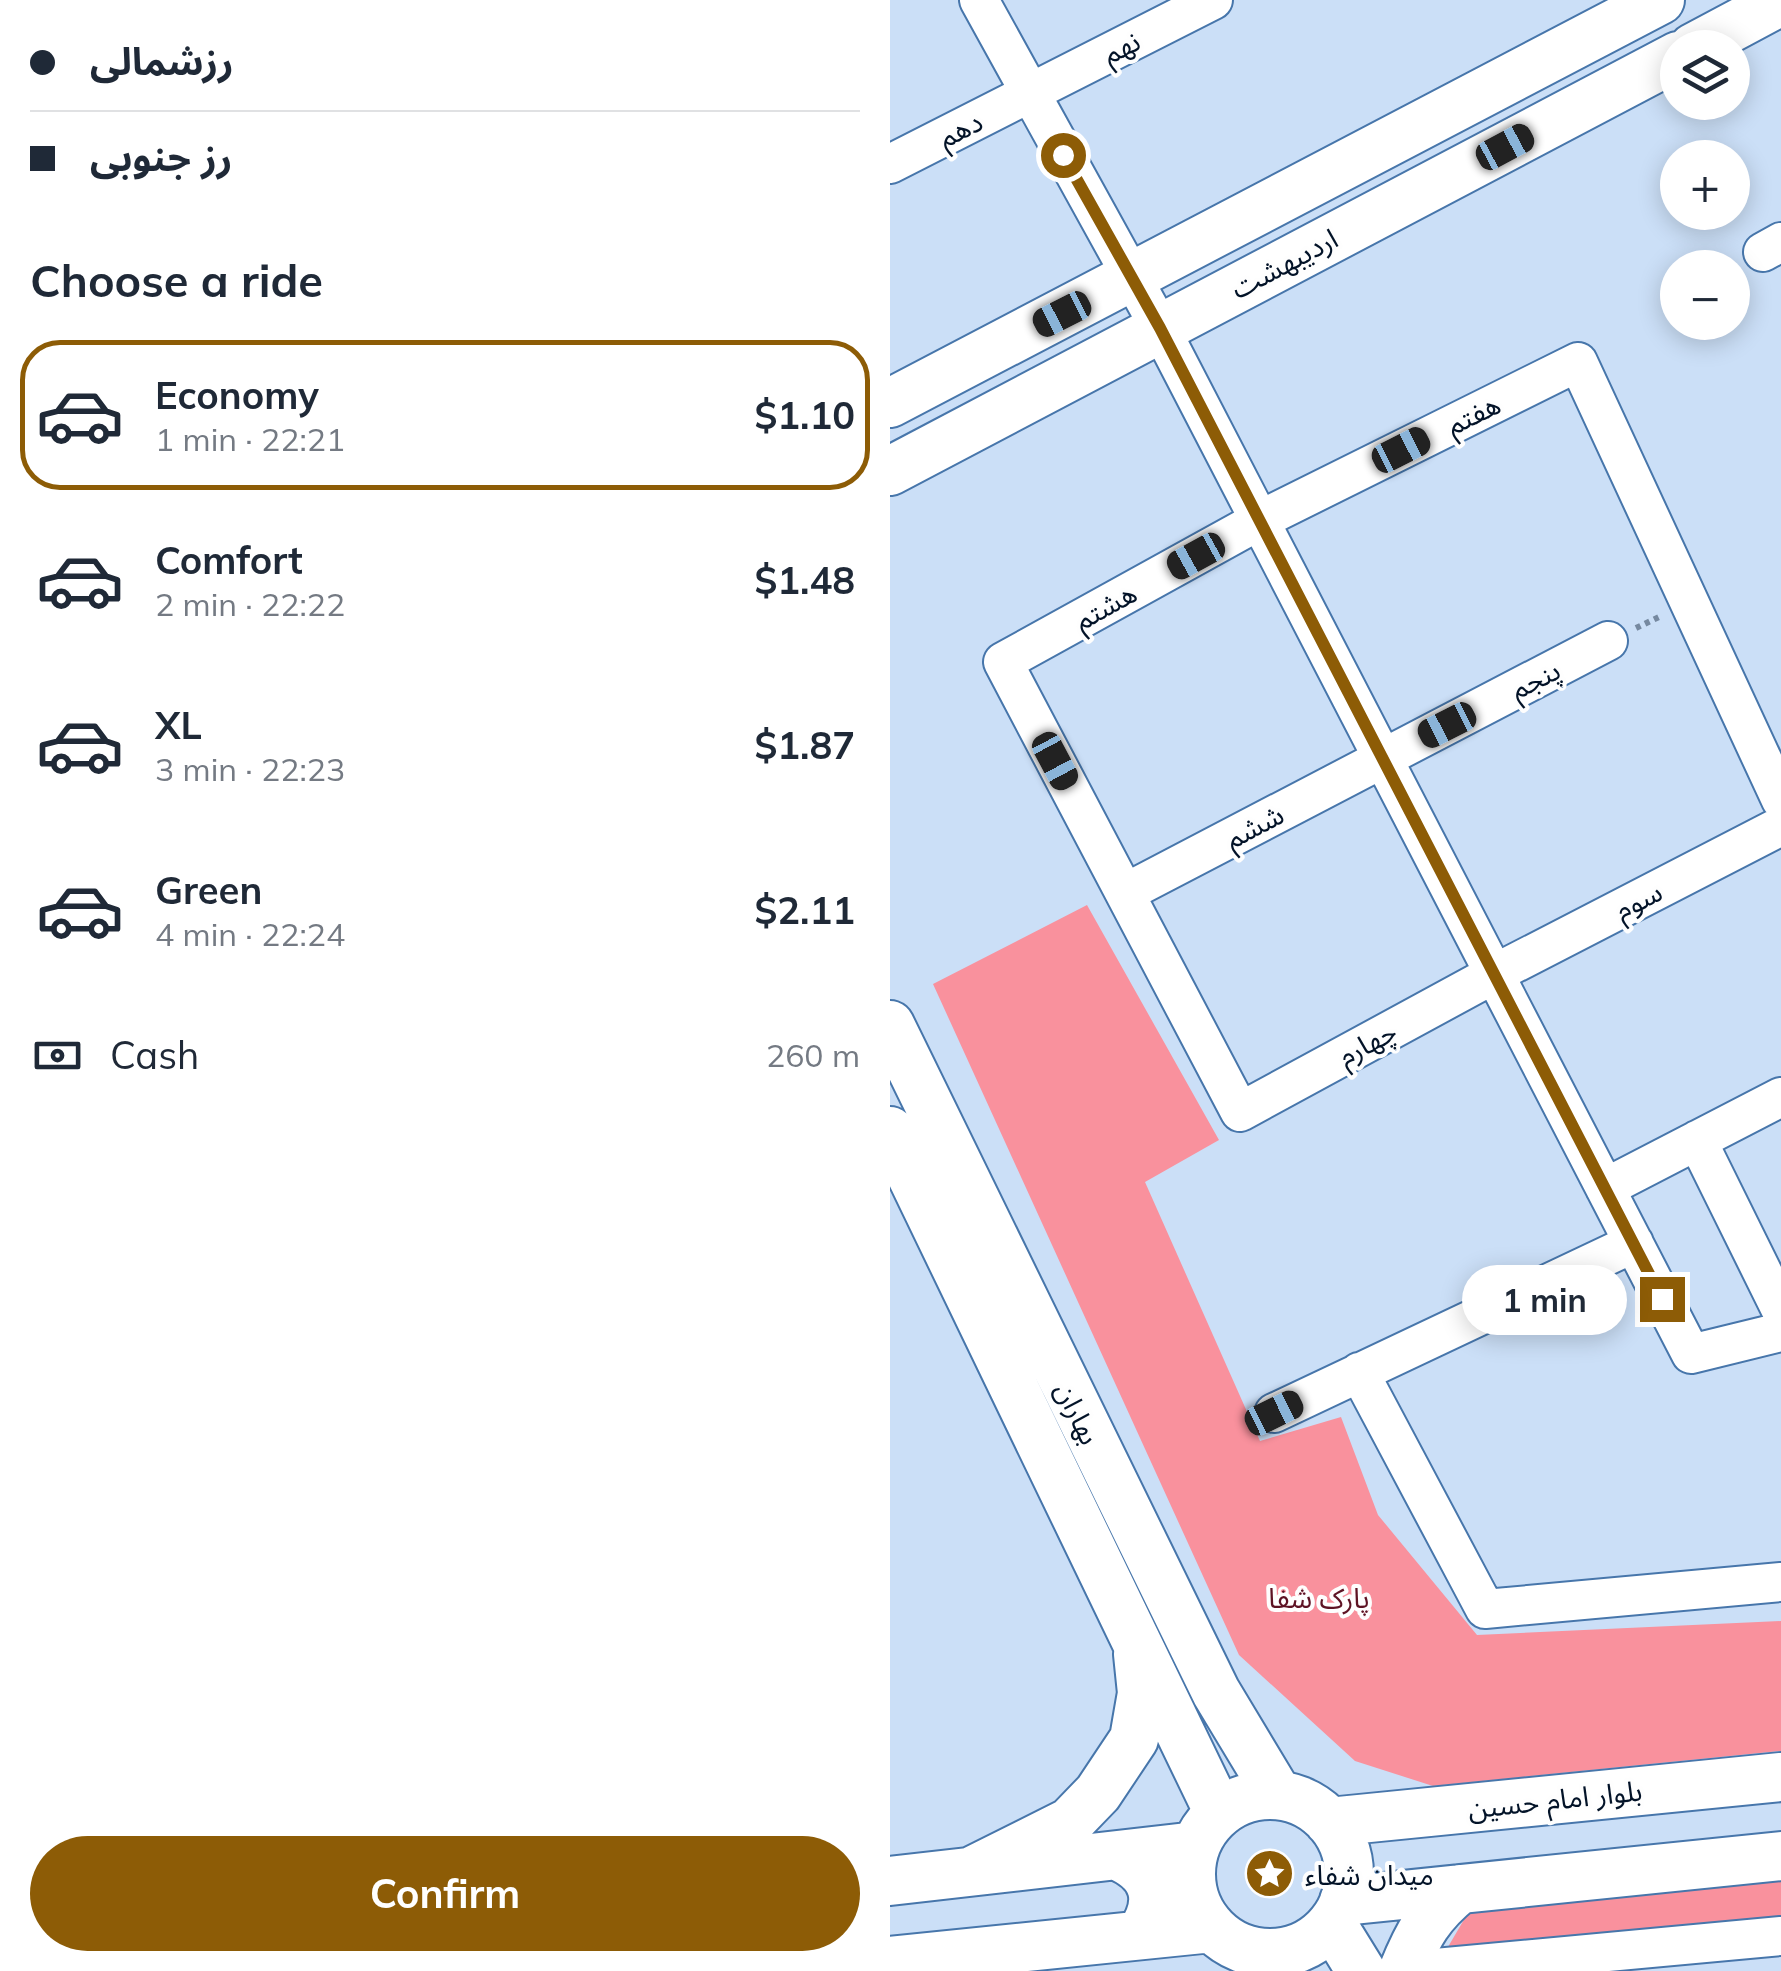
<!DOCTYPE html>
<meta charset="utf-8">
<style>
body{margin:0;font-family:Mulish,"Noto Sans Arabic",sans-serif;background:#f2f2f3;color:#1f2937;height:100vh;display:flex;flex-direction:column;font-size:38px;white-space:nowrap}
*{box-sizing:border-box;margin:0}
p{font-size:32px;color:#747a83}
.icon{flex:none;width:55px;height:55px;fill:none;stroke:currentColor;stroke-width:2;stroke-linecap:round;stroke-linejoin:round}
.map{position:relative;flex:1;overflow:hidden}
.details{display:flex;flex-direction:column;background:#fff;width:890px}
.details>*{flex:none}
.guide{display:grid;align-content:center;height:220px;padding:0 30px;background:#fff}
.tools{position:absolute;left:770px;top:30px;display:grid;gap:20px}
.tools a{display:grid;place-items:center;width:90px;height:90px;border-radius:50%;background:#fff;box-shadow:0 5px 25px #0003;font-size:50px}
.end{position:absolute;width:45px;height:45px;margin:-22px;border:12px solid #8d5c06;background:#fff;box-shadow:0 0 0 5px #fff}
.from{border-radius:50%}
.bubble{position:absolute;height:70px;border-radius:35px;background:#fff;box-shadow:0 5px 25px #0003;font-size:32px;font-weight:700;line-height:70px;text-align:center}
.car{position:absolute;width:30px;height:60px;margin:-30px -15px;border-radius:12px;box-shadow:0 0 8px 2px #0007;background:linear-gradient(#222 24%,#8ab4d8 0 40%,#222 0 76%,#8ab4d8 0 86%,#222 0)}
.guide b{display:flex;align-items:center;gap:35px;height:95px;font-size:38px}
.guide b+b{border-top:2px solid #e0e1e3}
.guide i{width:25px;height:25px;background:#1f2937}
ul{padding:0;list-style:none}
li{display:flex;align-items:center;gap:30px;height:150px;margin:0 20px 15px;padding:0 10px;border:5px solid transparent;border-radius:40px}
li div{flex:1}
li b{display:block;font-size:38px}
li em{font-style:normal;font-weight:700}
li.on{border-color:#8d5c06}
li>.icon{width:90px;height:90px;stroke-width:1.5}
h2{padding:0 30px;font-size:45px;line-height:120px}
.pay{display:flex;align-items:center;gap:25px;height:110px;padding:0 30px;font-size:38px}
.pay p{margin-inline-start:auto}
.cta{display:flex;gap:20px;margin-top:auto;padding:20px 30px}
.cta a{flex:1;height:115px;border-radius:60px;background:#8d5c06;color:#fff;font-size:40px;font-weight:700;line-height:115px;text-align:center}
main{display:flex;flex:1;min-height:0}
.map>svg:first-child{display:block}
.green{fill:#f9919d}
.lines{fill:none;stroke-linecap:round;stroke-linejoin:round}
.minor-casing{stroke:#4776ab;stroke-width:42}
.tertiary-casing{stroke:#4776ab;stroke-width:52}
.path{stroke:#7689a0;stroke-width:6;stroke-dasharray:5 5;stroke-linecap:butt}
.minor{stroke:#fff;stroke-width:38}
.tertiary{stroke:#fff;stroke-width:48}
.route{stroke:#8d5c06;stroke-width:12}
.labels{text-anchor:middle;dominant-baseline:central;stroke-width:8;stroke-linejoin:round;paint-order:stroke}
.street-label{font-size:28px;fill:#031328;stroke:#fefefe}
.park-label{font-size:28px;fill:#5e1324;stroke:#fefefe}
.poi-label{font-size:28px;fill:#031328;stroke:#fefefe;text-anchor:start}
</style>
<main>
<section class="details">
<div class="guide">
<b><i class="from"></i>رزشمالی</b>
<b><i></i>رز جنوبی</b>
</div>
<h2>Choose a ride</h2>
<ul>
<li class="on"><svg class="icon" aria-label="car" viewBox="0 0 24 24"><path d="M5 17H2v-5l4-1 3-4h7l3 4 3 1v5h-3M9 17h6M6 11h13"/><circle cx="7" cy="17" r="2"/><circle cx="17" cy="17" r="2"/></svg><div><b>Economy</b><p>1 min · 22:21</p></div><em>$1.10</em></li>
<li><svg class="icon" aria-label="car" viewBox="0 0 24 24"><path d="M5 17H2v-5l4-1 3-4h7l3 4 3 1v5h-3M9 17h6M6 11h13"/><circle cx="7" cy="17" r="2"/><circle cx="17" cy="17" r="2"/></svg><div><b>Comfort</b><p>2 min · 22:22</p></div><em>$1.48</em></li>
<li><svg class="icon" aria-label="car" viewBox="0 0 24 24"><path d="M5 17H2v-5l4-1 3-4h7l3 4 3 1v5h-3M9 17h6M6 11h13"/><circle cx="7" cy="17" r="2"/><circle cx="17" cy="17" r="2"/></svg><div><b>XL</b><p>3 min · 22:23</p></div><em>$1.87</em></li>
<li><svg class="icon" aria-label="car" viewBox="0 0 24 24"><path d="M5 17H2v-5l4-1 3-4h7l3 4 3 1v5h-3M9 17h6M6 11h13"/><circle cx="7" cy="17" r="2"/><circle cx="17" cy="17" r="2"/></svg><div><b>Green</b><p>4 min · 22:24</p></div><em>$2.11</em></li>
</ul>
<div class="pay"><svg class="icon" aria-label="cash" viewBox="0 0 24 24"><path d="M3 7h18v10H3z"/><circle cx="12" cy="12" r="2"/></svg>Cash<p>260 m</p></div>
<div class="cta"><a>Confirm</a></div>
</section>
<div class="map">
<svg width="891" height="1971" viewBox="0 0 891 1971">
<rect width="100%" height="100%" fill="#cbdff7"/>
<path class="green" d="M197 905 329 1140 255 1182 370 1441 451 1417 488 1515 587 1635 891 1621V1751L543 1786 465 1761 349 1655 43 984Z
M891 1874V1918L555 1952 582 1906Z"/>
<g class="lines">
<defs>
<path id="minor" d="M89 0 270 328 801 1354 891 1332
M0 164 323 0
M873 252 891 242
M891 800 688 362 370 520 113 662 350 1112 604 974 891 826
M235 893 718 641
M807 1140 891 1310
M715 1188 891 1097
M469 1372 595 1609 891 1582
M384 1413 744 1243
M513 1971 891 1936"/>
<path id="tertiary" d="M803 48 891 1
M0 403 770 0
M0 471 788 56
M0 1025 326 1692 388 1795
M0 1131 329 1813
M301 1874a79 79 0 1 1 158 0a79 79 0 1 1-158 0Z
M439 1822 891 1777
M228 1856C266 1873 273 1901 250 1935
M82 1871 180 1822 208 1793 244 1739 252 1693 248 1654
M0 1881 306 1846
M454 1901 891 1856
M442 1924 471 1971
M0 1961 322 1928
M513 1971C528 1934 539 1914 570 1889"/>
</defs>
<use href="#minor" class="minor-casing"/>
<use href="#tertiary" class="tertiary-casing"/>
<path class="path" d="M746 628 771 616"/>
<use href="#minor" class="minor"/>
<use href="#tertiary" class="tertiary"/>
</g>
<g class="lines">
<path class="route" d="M173 155 270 328 772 1299"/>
</g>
<defs>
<symbol id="sight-disc" viewBox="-11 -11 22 22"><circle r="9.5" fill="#8d5c06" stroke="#fefefe"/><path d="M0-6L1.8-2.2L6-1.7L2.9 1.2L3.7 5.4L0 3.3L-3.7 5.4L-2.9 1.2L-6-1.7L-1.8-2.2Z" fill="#fff"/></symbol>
</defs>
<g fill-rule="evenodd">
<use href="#sight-disc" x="352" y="1846" width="55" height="55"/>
</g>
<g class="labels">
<g class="street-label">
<text transform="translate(231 47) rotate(-27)">نهم</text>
<text transform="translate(70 129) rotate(-27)">دهم</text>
<text transform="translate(394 263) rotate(-28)">اردیبهشت</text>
<text transform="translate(583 414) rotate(-26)">هفتم</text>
<text transform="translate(215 606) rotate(-29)">هشتم</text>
<text transform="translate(645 679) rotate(-27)">پنجم</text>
<text transform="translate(364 826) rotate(-28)">ششم</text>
<text transform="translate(748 900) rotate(-27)">سوم</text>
<text transform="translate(477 1043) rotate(-28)">چهارم</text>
<text transform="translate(188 1413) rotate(64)">بهاران</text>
<text transform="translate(665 1799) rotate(-6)">بلوار امام حسین</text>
</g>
<g class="park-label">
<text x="429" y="1597">پارک شفا</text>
</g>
<g class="poi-label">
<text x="415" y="1874">میدان شفاء</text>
</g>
</g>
</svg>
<div class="tools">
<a><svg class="icon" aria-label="layers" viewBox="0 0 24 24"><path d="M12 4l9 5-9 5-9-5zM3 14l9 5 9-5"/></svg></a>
<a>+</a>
<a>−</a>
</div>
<i class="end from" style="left:173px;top:155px"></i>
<i class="end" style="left:772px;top:1299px"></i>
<div class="bubble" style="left:572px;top:1265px;width:165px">1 min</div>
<i class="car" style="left:615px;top:147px;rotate:62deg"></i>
<i class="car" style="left:172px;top:314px;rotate:243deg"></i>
<i class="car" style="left:511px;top:450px;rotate:63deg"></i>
<i class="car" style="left:306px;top:556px;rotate:241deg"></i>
<i class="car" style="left:557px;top:725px;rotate:243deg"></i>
<i class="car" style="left:165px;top:761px;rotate:152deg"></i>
<i class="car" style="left:384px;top:1413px;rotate:64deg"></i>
</div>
</main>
